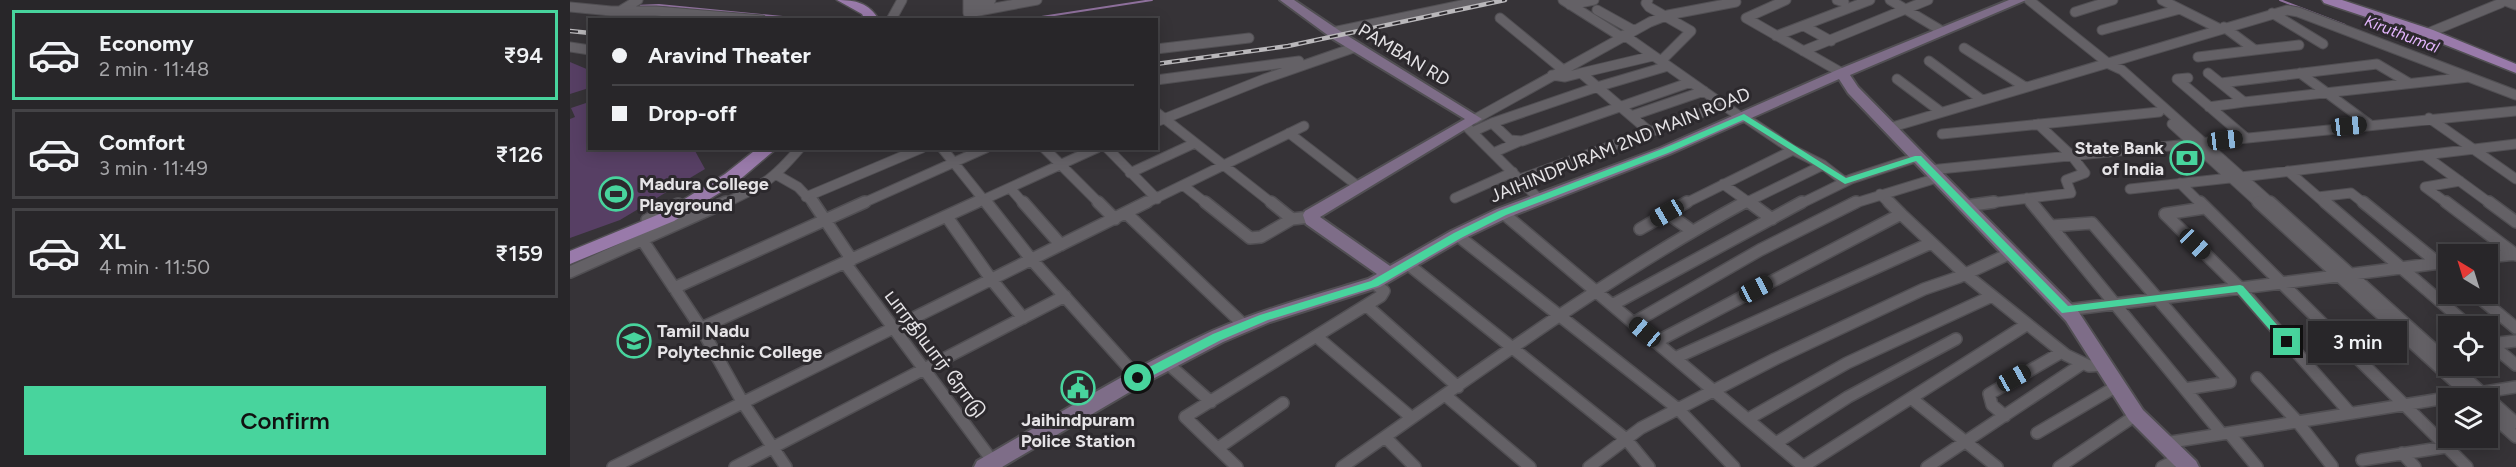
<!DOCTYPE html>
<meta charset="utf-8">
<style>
body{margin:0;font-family:Figtree,"Noto Sans Tamil",sans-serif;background:#302e31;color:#f1f3f6;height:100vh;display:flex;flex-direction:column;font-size:22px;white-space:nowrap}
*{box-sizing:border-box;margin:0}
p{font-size:20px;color:#a5a5a8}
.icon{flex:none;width:33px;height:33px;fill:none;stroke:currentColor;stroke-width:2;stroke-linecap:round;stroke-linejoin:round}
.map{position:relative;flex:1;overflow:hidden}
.details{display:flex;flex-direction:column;background:#282629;width:570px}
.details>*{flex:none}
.top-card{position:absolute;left:18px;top:18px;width:570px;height:132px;border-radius:0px;box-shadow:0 3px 15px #0003,0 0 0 2px #444346;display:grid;align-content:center;height:132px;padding:0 24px;background:#282629}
.needle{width:39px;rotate:322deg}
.buttons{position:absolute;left:1868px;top:244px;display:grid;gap:12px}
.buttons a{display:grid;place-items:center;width:60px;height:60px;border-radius:0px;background:#282629;box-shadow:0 3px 15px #0003,0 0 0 2px #444346;font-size:30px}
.end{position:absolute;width:27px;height:27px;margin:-14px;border:8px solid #48d49d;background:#111;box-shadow:0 0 0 3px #111}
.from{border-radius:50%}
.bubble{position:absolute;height:42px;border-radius:0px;background:#282629;box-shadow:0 3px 15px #0003,0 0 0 2px #444346;font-size:20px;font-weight:600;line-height:42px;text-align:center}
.car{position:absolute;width:18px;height:36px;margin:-18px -9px;border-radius:8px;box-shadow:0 0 4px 2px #0007;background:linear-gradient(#222 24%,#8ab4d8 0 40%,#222 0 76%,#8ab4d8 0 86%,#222 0)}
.top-card b{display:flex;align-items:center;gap:21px;height:57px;font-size:22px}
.top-card b+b{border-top:2px solid #444346}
.top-card i{width:15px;height:15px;background:#f1f3f6}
ul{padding:10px 0 0;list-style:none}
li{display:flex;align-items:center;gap:18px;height:90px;margin:0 12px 9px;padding:0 12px;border:3px solid #444346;border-radius:0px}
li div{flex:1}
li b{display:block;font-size:22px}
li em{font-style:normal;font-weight:600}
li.current{border-color:#48d49d}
li>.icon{width:54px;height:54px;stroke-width:1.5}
.primary-button{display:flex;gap:12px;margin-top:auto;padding:12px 24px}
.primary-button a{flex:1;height:69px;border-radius:0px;background:#48d49d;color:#111;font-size:24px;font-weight:600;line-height:69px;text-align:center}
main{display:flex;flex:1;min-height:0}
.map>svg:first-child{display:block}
.green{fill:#573f64}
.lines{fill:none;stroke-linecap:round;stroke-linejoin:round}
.stream{stroke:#8e709c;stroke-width:2}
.street-far1-casing{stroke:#514f53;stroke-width:11}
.street-casing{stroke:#514f53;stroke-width:14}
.secondary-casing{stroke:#514f53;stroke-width:4}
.primary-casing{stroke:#514f53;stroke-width:3}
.street-far1{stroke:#646166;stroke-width:9}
.street{stroke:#646166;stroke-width:11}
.secondary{fill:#7e6d88;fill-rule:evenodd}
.primary{fill:#997aaa;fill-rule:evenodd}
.rail-casing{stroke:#bab8bb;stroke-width:4.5}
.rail{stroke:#2c292d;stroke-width:2;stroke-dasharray:8;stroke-linecap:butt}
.route{fill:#48d49d}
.labels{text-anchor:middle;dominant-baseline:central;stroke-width:6;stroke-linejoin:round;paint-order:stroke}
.far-water-label{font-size:16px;font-style:italic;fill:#e3b5fd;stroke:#2c292d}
.street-label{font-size:18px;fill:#e5e3e6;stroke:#2c292d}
.poi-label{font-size:18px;font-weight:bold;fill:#e5e3e6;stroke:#2c292d;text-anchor:start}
</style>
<main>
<section class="details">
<ul>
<li class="current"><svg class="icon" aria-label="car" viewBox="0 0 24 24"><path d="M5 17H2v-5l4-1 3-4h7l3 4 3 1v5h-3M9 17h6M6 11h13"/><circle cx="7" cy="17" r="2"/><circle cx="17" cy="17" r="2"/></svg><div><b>Economy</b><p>2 min · 11:48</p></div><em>₹94</em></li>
<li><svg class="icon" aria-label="car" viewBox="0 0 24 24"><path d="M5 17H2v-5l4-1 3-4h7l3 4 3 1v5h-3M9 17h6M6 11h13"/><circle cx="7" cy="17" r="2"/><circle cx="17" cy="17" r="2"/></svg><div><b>Comfort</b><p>3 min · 11:49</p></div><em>₹126</em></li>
<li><svg class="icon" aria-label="car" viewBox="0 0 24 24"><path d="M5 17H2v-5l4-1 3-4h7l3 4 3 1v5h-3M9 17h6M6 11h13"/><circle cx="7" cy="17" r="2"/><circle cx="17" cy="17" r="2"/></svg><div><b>XL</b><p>4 min · 11:50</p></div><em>₹159</em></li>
</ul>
<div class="primary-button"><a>Confirm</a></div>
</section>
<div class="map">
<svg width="1946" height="467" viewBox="0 0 1946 467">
<rect width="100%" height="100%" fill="#363337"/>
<path class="green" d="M0 62 19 70V88L0 94Z
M19 102 20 148 124 149 135 169 50 220 0 238V119L5 117 1 108Z"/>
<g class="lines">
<path class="stream" d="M1710 0 1775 25
M65 6 89 5 244 20
M452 20 582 0"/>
<defs>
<path id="street-far1" d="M398 0V13L467 0
M993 0 1050 36
M1078 0 1076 3 1079 7 1121 31 1091 61
M1216 0 1176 18 1272 73
M1267 0 1274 2
M1320 0 1372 31
M1459 0 1539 64 1552 70 1702 204
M1592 0 1650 29
M398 4 421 0
M1000 5 1024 0
M0 7 41 11H86L192 20
M1027 10 1063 30
M50 11 68 0
M1505 12 1543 0
M1702 13 1753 44
M930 18 992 69
M321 20 332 0
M1234 26 1261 41
M1532 30 1610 9
M763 32 915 0
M1858 33 1931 3 1933 0 1946 5
M1054 35 1172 118
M1206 36 1300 0
M0 47 20 50
M1394 48 1455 87
M586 49 679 38
M1685 50 1729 45
M1233 51 1358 0
M1628 57 1685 50 1654 27
M1359 61 1412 100
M1011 73 1083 56
M1638 73 1674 102 1899 77
M1730 73 1799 124
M1618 78 1607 79 1676 138
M1327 79 1371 112
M586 80 729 61
M1651 83 1807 64 1839 83
M1639 107 1674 102
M586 112 703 204
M1061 116 1134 91
M1174 117 1223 150
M1859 118 1946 179
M905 119 1080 22 1098 15 1166 2
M586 122 694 79 786 47
M922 123 1027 87 1098 66
M1602 124 1690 204
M897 127 968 198
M1319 128 1717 10 1728 12 1946 95
M902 132 922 123 940 140 952 141 1121 82
M1080 132 1155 104
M719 133 789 187
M1372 134 1589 112
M372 148 417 204
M474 148 530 204
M537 148 587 199
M923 153 948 142
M1854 155 1921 204
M1360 170 1946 111
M1718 171 1756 204
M560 173 625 143
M207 175 228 187 244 204
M1671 177 1946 144
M950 179 1080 132 1011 73 995 77 982 75
M1610 183 1631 204
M1153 184 1181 204
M614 186 637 204
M440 188 454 204
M1560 189 1660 178
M1310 194 1320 204
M236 197 352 148
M1748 197 1781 193 1795 204
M885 198 943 172
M1457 198 1462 204
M153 204C192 186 202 181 230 148
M291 204 416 148
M404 204 527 148
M574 204 734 126
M1114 204 1223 150 1253 165 1275 182
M1173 204 1253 165
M1230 204 1281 179 1348 157
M1282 204 1367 178
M1412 204 1501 193 1496 180 1515 173 1502 156 1468 124
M1878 204 1855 187 1890 181"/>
<path id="street" d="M243 202 282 260
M416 202 461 259 568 378
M453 202 491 245
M528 202 545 219
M635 202 680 238 691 237 722 219
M701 202 722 219 740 217
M1179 202 1202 219
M1319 202 1331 214
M1461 202 1652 434
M1630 202 1897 467
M1688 202 1904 399
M1700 202 1878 362
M1755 202 1900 327
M1793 202 1878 271
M1876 202 1946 255
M1919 202 1946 222
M1395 206 1424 202
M556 213 675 326
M933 213 1234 467
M1097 213 1121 230
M1595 214 1670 288 1780 413
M1595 214 1634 208
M377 217 421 279 453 318
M77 220 108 204
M1481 226 1522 223 1660 382
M1070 229 1117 202
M887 235 1108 409 1164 467
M73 241 131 328 173 403 216 467
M1917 257 1946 254
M275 263 427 467
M839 265 1056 439 1079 467
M0 272 156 202
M104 288 295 202
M1905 294 1946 328
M1042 305 1232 202
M797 306 888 387
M1496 310 1878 262
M1063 323 1190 250 1286 202
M131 328 407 202
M747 337 842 418
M1917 341 1946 365
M1086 342 1331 214 1395 274 1496 355 1519 366 1534 365
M1920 344 1946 341
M1105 358 1361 243
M596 362 641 402
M1882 366 1946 423
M1687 378 1726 420 1762 466
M1615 389 1660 382
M875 395 960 467
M1341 398 1427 467
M1917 411 1946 437
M1435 416 1422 405 1419 394 1492 352
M1178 419 1277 363 1422 296
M1467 433 1547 386
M1659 433 1687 467
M815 437 845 467
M1206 443 1278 397 1386 339
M1595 443 1946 387
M648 448 713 403
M1832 453 1845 467
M1792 460 1876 447
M1234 466 1456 325
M43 467 577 202
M165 467 495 296
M667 467 615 417 811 296 814 291 804 283
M772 467C904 375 1033 279 1175 202
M1019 467 1071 428 1205 359 1354 289 1389 277 1441 253
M1357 467 1512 364
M1489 467 1566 415
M1592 467 1610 458"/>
<path id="secondary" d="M710 0H724L773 33 912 119 750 217 820 266 881 231 927 209 1090 148 1267 70 1439 0H1456L1280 75 1288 87 1508 311 1573 410 1626 461 1629 467H1606L1559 420 1496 321 1278 93 1269 79 1100 154 939 217 893 239 810 287 700 322 653 342 575 383 432 467H404L407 461C484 417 561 368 642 331 693 309 745 295 798 279L807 274 736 224 733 215 735 211 895 119 763 39Z"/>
<path id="primary" d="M267 0C286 0 299 3 309 20H295L292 14Z
M1752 0H1772L1863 30 1946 64V73L1853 36 1754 3Z
M188 148H207L167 182 104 221 0 264V251L92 213 155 174Z"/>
</defs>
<use href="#street-far1" class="street-far1-casing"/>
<use href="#street" class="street-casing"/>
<use href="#secondary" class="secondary-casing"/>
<use href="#primary" class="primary-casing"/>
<use href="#street-far1" class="street-far1"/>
<use href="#street" class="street"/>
<use href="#secondary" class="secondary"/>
<use href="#primary" class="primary"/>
<defs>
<path id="rail" d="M0 31 20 33
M586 64 718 46 935 0"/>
</defs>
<use href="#rail" class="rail-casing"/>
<use href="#rail" class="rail"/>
</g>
<path class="route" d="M1174 114 1276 178 1345 156H1351L1498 306 1670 285 1673 286 1722 342 1721 345H1713L1667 292 1492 313 1346 161 1275 184 1173 120 1098 153 936 215 891 238 808 286 698 320 651 340 572 381 568 382 562 378 564 375 643 334 690 315 801 281 884 233 929 211 1092 149Z"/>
<defs>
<symbol id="bank-ring" viewBox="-11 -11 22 22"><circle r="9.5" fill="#2c292d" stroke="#48d49d" stroke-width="1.5"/><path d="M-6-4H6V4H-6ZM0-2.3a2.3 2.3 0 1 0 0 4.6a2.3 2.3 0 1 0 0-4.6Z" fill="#48d49d"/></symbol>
<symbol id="stadium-ring" viewBox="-11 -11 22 22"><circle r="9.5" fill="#2c292d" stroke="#48d49d" stroke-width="1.5"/><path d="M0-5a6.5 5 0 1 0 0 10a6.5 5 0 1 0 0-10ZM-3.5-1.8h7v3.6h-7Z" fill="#48d49d"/></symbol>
<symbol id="university-ring" viewBox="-11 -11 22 22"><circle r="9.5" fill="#2c292d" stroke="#48d49d" stroke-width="1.5"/><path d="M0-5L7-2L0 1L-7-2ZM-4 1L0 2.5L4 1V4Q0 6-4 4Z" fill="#48d49d"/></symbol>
<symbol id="civic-ring" viewBox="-11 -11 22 22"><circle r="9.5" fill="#2c292d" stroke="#48d49d" stroke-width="1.5"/><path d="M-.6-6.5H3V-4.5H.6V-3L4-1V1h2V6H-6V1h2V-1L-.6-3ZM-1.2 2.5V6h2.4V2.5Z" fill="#48d49d"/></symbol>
</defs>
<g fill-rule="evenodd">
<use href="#bank-ring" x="1598" y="139" width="38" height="38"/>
<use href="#stadium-ring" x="27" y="175" width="38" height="38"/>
<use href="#university-ring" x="45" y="322" width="38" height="38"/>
<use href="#civic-ring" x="489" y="369" width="38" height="38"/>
</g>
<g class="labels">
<g class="far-water-label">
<text transform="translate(1832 34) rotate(21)">Kiruthumal</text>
</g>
<g class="street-label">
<text transform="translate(834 55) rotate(31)">PAMBAN RD</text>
<text transform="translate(1050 145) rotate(-22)">JAIHINDPURAM 2ND MAIN ROAD</text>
<text transform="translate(365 354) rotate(53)">பாரதியார் ரோடு</text>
</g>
<g class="poi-label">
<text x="1594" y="148" text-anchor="end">State Bank<tspan x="1594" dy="21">of India</tspan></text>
<text x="69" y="184">Madura College<tspan x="69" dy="21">Playground</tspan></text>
<text x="87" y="331">Tamil Nadu<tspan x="87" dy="21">Polytechnic College</tspan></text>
<text x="508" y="420" text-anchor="middle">Jaihindpuram<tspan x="508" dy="21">Police Station</tspan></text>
</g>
</g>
</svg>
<div class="buttons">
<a><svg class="needle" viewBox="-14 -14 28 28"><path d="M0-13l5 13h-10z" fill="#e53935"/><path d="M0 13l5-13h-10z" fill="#a5a5a8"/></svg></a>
<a><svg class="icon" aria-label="locate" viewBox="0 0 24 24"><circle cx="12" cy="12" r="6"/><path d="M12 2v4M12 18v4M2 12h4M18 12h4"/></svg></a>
<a><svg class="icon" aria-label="layers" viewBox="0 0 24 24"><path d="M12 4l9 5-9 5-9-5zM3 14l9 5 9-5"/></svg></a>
</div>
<i class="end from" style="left:568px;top:378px"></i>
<i class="end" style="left:1717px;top:342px"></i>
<div class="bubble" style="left:1738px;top:321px;width:99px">3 min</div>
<i class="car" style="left:1779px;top:126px;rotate:84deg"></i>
<i class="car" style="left:1655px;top:140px;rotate:83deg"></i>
<i class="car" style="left:1097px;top:213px;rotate:240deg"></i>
<i class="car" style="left:1625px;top:244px;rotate:134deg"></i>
<i class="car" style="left:1186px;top:289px;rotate:62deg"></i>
<i class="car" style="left:1075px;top:332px;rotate:310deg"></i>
<i class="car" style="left:1444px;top:378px;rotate:61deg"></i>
<div class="top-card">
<b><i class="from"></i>Aravind Theater</b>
<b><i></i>Drop-off</b>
</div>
</div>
</main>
